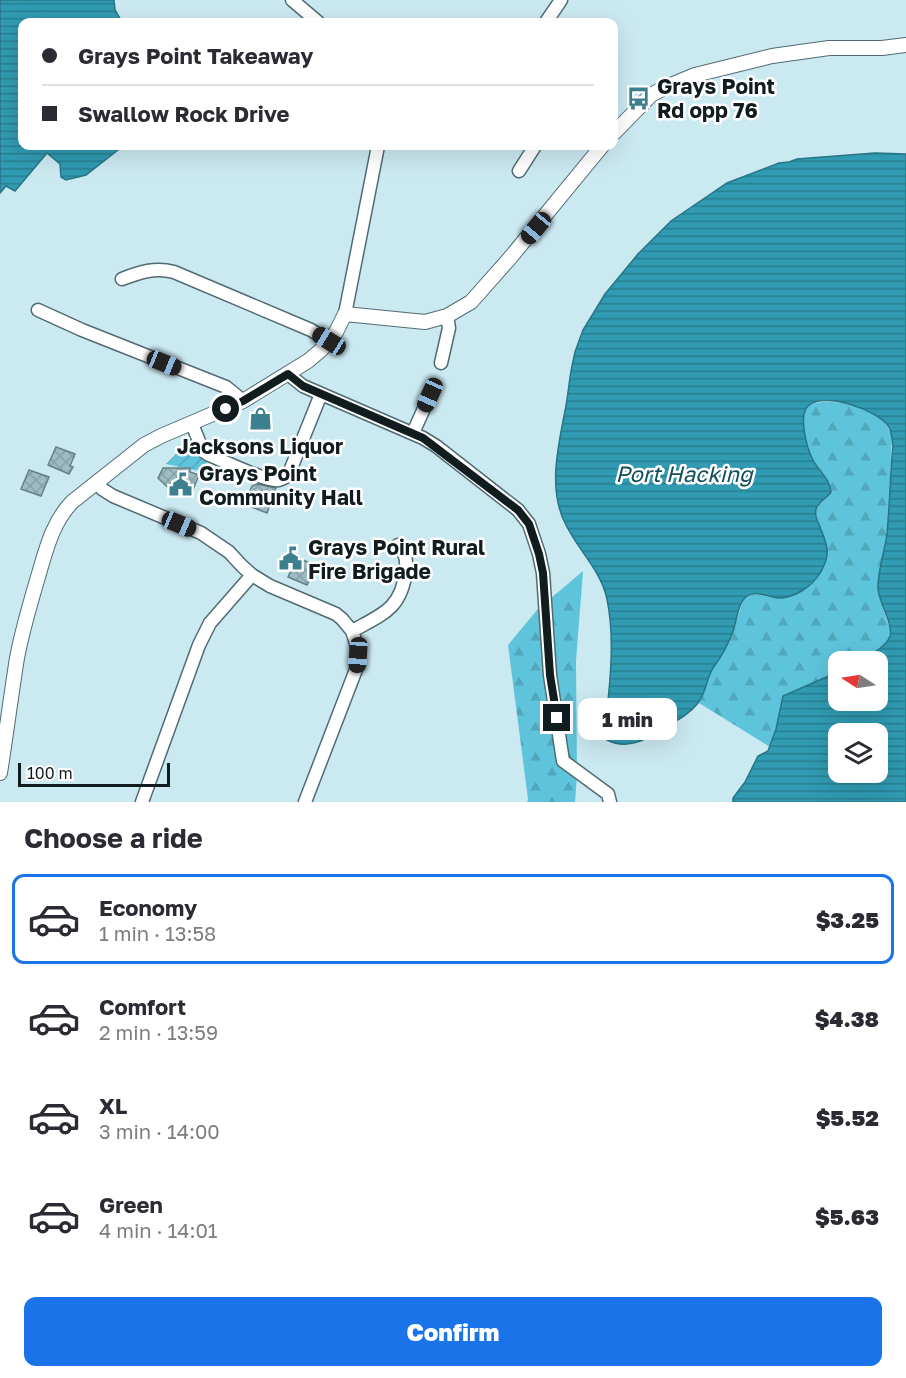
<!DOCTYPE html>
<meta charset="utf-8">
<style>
body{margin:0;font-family:"Golos Text",sans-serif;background:#f2f2f3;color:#2b2b33;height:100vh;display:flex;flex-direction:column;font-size:22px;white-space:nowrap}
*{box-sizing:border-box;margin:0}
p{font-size:20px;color:#7c7c81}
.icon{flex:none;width:33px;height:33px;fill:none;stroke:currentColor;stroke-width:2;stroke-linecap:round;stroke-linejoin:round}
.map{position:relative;height:802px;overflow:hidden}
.side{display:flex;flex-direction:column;background:#fff;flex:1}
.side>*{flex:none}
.banner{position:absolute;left:18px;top:18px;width:600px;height:132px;border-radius:12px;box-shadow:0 6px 24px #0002;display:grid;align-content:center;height:132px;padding:0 24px;background:#fff}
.needle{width:39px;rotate:282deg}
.controls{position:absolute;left:828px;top:651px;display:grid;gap:12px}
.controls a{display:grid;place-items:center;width:60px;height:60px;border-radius:12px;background:#fff;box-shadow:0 6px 24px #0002;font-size:30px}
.scale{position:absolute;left:18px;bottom:15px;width:152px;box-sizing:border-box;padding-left:6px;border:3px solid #111c1f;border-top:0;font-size:16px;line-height:21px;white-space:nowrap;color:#111c1f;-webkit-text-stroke:4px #fff;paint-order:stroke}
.end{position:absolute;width:27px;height:27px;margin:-14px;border:8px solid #111c1f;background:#fff;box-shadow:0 0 0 3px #fff}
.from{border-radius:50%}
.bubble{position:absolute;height:42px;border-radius:12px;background:#fff;box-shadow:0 6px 24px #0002;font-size:20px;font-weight:800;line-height:42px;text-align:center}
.car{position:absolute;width:18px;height:36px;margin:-18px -9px;border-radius:8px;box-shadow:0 0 4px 2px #0007;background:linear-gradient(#222 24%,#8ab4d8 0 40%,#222 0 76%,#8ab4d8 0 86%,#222 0)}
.banner b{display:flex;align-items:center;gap:21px;height:57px;font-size:22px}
.banner b+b{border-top:2px solid #e1e1e2}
.banner i{width:15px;height:15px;background:#2b2b33}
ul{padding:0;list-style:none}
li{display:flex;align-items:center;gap:18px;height:90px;margin:0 12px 9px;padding:0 12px;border:3px solid transparent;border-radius:12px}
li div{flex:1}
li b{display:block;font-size:22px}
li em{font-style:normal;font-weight:800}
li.on{border-color:#1a73e8}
li>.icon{width:54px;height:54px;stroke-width:1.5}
h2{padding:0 24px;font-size:27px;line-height:72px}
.cta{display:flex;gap:12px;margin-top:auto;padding:12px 24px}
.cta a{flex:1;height:69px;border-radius:12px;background:#1a73e8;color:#fff;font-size:24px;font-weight:800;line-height:69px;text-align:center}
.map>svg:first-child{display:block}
.forest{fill:url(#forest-firs)}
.garden{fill:url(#garden-furrows)}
.water{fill:url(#water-rules);stroke:#277586;stroke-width:1.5;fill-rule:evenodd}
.building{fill:url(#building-cross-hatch);stroke:#658087;stroke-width:1.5}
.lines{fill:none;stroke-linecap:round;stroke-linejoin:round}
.minor-casing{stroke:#516b72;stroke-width:15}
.tertiary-casing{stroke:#516b72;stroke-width:16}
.minor{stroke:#fff;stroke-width:12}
.tertiary{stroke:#fff;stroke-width:14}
.route{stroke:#111c1f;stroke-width:8}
.labels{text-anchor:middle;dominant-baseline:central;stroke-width:5;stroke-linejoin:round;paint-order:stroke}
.poi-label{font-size:21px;font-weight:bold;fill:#111c1f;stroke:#fff;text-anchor:start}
.water-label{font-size:22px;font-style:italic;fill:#134e5b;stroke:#fff}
</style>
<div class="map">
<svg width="906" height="802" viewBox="0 0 906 802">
<defs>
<pattern id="forest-firs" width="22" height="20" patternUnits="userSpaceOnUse" patternTransform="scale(1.5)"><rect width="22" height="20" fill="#5ec4dc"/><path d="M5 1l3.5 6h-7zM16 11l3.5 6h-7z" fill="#51a8bc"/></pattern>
<pattern id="garden-furrows" width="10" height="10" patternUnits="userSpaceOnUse" patternTransform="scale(1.5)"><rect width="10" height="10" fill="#5ec4dc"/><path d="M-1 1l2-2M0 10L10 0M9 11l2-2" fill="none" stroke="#51a8bc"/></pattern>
<pattern id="water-rules" width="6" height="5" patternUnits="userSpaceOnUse" patternTransform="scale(1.5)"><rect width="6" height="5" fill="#309bb2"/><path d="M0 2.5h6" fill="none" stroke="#277e90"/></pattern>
<pattern id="building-cross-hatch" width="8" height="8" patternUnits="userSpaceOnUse" patternTransform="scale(1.5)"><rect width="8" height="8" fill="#9ebac2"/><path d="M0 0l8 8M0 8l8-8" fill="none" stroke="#879fa6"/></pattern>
</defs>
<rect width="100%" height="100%" fill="#cbe9f1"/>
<path class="forest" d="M823 402C849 401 883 408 892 436L888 523 879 580 878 591 880 600 890 629 889 637 886 643 880 648 859 661 838 662V672L783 696 776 729 770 747 699 703 707 685 710 672 720 658 732 636 743 600 748 595 754 594 777 598 785 597 804 589 815 580 819 524 816 516V508L831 492C830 479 819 470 813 459 807 449 799 419 806 409 810 403 816 403 823 402Z
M583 571 576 661 577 776 575 802H527L528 799 508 645 537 610Z"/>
<path class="garden" d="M192 438 207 463 204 472 166 464Z"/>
<path class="water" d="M0 0H114L115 10 122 22H22V146H123L86 175 66 180 61 177 60 164 47 153 15 191 6 186 0 193Z
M875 153 906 154V802H733V798L745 782 758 756 768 751 776 729 783 696 838 672V700H878V662L859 661C869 655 886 648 890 636 893 621 878 603 878 587 878 569 885 551 887 533 890 504 890 474 893 446 892 439 892 433 889 427 878 410 825 391 808 406 798 416 807 449 813 460 819 471 830 479 831 492 827 498 818 502 816 509 815 513 816 518 818 522 826 543 833 552 820 573 812 587 794 598 778 598 769 597 755 590 747 596 737 603 737 623 732 634 729 642 724 651 720 658 717 663 712 668 710 674 706 684 705 694 698 703 688 716 671 723 658 732 642 742 625 749 607 740L604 735C605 720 608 705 609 690 612 660 613 628 607 599 601 570 577 549 565 523 548 489 558 447 565 411 568 396 569 381 572 366L575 352 583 330 605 294 638 254 671 221 727 183 779 163 789 162 797 159ZM838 734H878V772H838Z"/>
<path class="building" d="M56 447 75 454 70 466 73 467 69 474 48 465Z
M163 468H190V472L199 475 190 497 180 493 177 496 158 478Z
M29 470 49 477 41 496 21 489Z
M257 484 276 488 267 513 244 504 252 486Z
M294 556 312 564 308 573 312 575 307 585 288 577 291 570 288 569Z"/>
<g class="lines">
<defs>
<path id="minor" d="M292 0 318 22
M546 22 561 0
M519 171 535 146
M122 279C140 272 155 267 174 272L311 330 329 341
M38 310 82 330 226 387 243 401
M345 314 378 146
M441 363 449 328 447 316
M288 374 303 386 423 438 436 446 518 510 529 524 539 554 543 573 550 675 563 761 608 794 610 802
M192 424 203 451 209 455C222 460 268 483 279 480 280 480 287 476 288 476L321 394
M413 433 430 395
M97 482 102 489 113 496 201 533 229 552 242 566 252 575 270 586 336 614 342 619 352 631 356 643 358 655 357 667 305 802
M352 631C383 614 401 609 406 571 407 561 405 551 398 545
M142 802 199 645 210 623 252 575"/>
<path id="tertiary" d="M614 133 651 95 664 88 695 75 772 56 829 48H882L906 45
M0 773C6 735 11 696 17 658 22 631 30 604 38 577 46 550 52 523 72 502L144 445 161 436 243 401 308 361 321 350 336 332 345 314 425 322 447 316 471 302 510 258 602 146"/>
</defs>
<use href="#minor" class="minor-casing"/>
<use href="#tertiary" class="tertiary-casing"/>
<use href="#minor" class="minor"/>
<use href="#tertiary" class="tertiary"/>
</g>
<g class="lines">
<path class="route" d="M226 409 243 401 288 374 303 386 423 438 518 510 529 524 539 554 543 573 550 675 557 718"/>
</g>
<defs>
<symbol id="bus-bare" viewBox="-9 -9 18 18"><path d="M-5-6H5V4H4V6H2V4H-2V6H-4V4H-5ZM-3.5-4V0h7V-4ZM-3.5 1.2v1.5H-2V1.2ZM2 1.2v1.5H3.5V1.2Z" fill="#3c7f8f" stroke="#fff" stroke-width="2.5" paint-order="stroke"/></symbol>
<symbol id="shop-bare" viewBox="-9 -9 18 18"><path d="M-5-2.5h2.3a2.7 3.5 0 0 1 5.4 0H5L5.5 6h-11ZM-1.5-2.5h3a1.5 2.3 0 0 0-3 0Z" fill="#3c7f8f" stroke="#fff" stroke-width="2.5" paint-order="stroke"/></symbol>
<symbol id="civic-bare" viewBox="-9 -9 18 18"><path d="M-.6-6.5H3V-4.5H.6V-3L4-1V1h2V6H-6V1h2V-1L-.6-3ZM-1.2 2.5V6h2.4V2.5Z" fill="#3c7f8f" stroke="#fff" stroke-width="2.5" paint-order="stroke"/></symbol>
</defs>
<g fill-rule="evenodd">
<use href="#bus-bare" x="622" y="82" width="33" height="33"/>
<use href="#shop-bare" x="244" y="402" width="33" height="33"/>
<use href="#civic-bare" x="164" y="468" width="33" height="33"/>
<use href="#civic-bare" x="274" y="542" width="33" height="33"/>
</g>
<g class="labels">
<g class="poi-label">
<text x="657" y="86">Grays Point<tspan x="657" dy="24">Rd opp 76</tspan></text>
<text x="260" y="446" text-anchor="middle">Jacksons Liquor</text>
<text x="199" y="473">Grays Point<tspan x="199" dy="24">Community Hall</tspan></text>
<text x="308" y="547">Grays Point Rural<tspan x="308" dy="24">Fire Brigade</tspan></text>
</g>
<g class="water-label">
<text x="684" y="473">Port Hacking</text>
</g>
</g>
</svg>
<div class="controls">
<a><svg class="needle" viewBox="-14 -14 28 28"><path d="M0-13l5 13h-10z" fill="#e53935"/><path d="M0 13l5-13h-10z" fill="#7c7c81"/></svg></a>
<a><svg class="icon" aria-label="layers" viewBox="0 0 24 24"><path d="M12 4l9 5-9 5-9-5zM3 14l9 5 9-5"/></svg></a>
</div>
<div class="scale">100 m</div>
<i class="end from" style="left:226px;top:409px"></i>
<i class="end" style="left:557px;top:718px"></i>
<div class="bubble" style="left:578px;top:698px;width:99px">1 min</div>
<i class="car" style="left:536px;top:228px;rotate:220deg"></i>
<i class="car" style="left:329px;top:341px;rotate:302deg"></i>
<i class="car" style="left:164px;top:363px;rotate:112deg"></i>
<i class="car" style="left:430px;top:395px;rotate:204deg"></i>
<i class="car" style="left:179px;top:524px;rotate:113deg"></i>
<i class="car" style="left:358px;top:655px;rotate:184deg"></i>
<div class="banner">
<b><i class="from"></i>Grays Point Takeaway</b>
<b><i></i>Swallow Rock Drive</b>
</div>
</div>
<section class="side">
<h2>Choose a ride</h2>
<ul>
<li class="on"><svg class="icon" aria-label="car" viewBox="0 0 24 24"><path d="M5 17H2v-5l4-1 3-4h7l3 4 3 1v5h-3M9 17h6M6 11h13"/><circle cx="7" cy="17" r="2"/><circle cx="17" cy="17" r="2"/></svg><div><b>Economy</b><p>1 min · 13:58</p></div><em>$3.25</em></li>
<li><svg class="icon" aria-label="car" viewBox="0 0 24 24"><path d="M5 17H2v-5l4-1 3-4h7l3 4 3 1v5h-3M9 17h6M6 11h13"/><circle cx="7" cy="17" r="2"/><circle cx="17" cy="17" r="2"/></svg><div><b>Comfort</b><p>2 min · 13:59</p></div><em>$4.38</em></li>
<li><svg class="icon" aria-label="car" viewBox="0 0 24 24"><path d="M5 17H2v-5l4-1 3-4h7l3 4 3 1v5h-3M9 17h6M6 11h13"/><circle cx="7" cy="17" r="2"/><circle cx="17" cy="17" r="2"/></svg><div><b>XL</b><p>3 min · 14:00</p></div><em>$5.52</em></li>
<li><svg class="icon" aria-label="car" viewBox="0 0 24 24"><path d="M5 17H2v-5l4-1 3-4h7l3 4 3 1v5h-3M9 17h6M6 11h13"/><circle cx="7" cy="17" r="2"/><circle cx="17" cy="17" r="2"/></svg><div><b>Green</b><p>4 min · 14:01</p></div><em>$5.63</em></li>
</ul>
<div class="cta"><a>Confirm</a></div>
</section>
